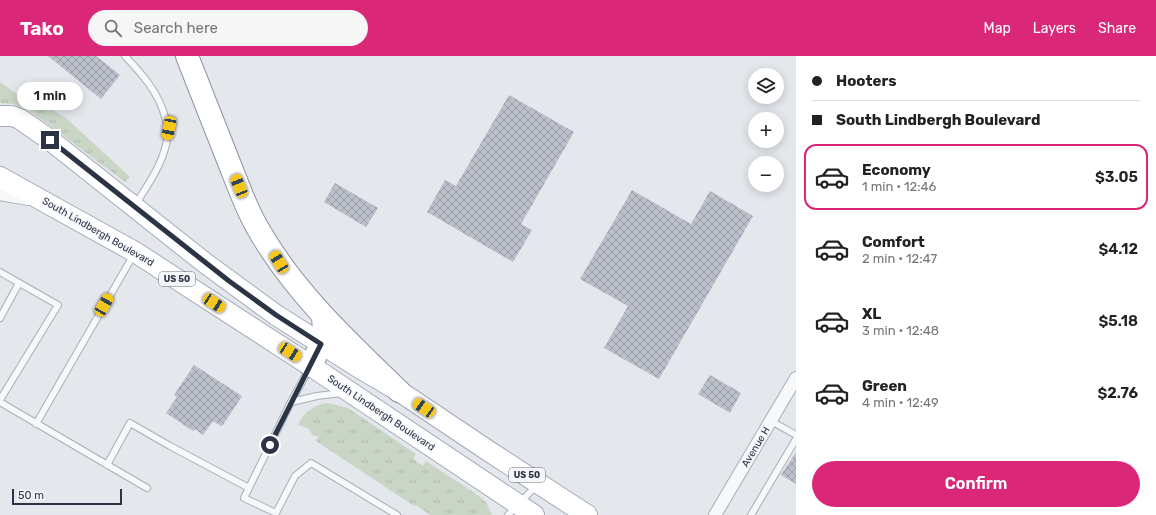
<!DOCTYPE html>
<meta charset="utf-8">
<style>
body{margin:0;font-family:Rubik,sans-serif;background:#f6f6f6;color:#222;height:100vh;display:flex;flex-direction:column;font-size:15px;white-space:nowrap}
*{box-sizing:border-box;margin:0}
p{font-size:13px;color:#767676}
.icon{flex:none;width:22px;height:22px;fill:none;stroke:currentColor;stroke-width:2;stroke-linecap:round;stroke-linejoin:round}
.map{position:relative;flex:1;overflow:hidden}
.details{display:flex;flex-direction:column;background:#fff;width:360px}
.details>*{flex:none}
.hud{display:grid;align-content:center;height:88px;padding:0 16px;background:#fff}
.buttons{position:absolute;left:748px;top:12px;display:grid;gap:8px}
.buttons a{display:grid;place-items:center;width:36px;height:36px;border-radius:50%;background:#fff;box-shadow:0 2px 10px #0003;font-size:20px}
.scale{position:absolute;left:12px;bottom:10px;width:110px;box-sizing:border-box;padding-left:4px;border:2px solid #2b3445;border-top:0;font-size:11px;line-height:14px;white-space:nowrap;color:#2b3445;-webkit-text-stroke:3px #f4f6f9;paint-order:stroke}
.end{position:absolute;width:18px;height:18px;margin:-9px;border:5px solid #2b3445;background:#fff;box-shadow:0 0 0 2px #fff}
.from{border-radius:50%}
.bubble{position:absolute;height:28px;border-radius:14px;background:#fff;box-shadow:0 2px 10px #0003;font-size:13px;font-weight:600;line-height:28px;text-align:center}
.car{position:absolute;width:12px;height:24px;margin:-12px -6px;border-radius:5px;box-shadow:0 0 3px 1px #0007;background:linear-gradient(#f5c518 24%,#345 0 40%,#f5c518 0 76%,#345 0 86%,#f5c518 0)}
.hud b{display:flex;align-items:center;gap:14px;height:38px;font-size:15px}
.hud b+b{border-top:1px solid #e0e0e0}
.hud i{width:10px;height:10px;background:#222}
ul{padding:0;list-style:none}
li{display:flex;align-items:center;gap:12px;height:66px;margin:0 8px 6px;padding:0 8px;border:2px solid transparent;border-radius:12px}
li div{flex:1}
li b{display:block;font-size:15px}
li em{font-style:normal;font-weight:600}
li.selected{border-color:#db2777}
li>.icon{width:36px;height:36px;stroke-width:1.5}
.primary-button{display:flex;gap:8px;margin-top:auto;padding:8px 16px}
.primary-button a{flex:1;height:46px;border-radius:24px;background:#db2777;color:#fff;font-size:16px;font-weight:600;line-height:46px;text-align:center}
header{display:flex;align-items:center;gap:24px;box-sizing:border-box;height:56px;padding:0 20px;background:#db2777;color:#fff}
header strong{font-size:19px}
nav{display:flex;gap:22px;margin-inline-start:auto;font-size:14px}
.search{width:280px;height:36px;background:#f6f6f6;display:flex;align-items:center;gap:10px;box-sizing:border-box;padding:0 14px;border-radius:22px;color:#767676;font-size:15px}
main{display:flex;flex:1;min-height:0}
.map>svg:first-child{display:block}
.grass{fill:url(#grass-tufts)}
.building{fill:url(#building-cross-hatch)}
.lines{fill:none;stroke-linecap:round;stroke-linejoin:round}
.service-casing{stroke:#a9aeb7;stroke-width:8}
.minor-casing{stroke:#a9aeb7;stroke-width:14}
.tertiary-casing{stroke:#a9aeb7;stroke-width:18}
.primary-casing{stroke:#a3abb8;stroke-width:22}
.motorway-casing{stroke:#8b94a3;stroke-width:24}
.service{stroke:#f7f8fa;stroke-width:6}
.minor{stroke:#f7f8fa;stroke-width:12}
.tertiary{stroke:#f7f8fa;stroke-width:16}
.primary{stroke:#fff;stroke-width:20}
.motorway{stroke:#fff;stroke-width:22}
.route{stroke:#2b3445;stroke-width:5}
.labels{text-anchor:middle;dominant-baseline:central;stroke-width:3;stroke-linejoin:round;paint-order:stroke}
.shield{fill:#f4f6f9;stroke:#676e7b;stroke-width:1}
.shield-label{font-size:9px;font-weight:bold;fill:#2b3445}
.street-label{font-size:10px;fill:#2b3445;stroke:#f4f6f9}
</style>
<header>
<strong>Tako</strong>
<div class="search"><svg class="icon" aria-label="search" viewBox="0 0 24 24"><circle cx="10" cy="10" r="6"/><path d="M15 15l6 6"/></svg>Search here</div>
<nav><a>Map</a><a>Layers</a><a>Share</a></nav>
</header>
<main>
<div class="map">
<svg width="796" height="459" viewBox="0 0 796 459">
<defs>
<pattern id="grass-tufts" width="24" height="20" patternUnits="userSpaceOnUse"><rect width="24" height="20" fill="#c9d6c5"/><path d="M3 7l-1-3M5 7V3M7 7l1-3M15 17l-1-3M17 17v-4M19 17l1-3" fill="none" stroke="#adb8ab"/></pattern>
<pattern id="building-cross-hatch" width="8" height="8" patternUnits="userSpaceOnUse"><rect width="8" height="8" fill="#bbc0ca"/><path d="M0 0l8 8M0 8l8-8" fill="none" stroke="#989da6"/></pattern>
</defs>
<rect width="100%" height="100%" fill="#e4e7ec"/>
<path class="grass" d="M0 26 17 38 42 47 66 62 130 121 125 126 29 54 13 48 0 47Z
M327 347 348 352 416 398 413 403 423 410 426 405 479 440 486 446 492 459H430L416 449 414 450 316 385 318 381 317 380H313L308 372 298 369C303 357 314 349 327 347Z"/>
<path class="building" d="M48 0H96L120 19 101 43Z
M509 39 574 76 521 168 532 174 513 206 427 156 445 124 456 130Z
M335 127 378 152 366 171 324 146Z
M632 134 691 168 710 135 753 160 659 323 604 292 628 250 580 223Z
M194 309 242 340 223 369 221 370 213 365 203 379 195 373 193 375 166 357 177 341 174 339Z
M710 319 741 337 730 357 698 338Z
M796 396V428L781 419Z"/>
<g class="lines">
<defs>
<path id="service" d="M125 0C142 18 159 37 165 61 166 65 168 69 168 73 168 101 149 127 135 149
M0 216 58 249 0 344
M0 262 19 227
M309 313 291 346 244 442 276 457 295 420 311 407 397 459
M0 346 147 432
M291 346 317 340 342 337
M771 365 796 379
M36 368 134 198
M107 409 130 367 170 390 249 432
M508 459 536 430
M751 459 796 383"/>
<path id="minor" d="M715 459 796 322"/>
<path id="tertiary" d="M0 136 28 141"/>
<path id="primary" d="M0 60H12L20 63 50 84 205 207 276 259 358 311 399 335 487 394 587 459
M0 121 135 196 311 310 534 459"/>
<path id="motorway" d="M187 0C201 35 214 69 228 104 237 126 245 150 257 171 293 235 346 284 399 335
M311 310 321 288 324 277 323 260"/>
</defs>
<use href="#service" class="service-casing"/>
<use href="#minor" class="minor-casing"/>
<use href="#tertiary" class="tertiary-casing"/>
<use href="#primary" class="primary-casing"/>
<use href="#motorway" class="motorway-casing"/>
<use href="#service" class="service"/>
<use href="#minor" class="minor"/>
<use href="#tertiary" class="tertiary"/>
<use href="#primary" class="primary"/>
<use href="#motorway" class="motorway"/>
</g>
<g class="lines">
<path class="route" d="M50 84 229 225 276 259 321 288 270 389"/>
</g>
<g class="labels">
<g class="shield">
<rect x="159" y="216" width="36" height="14" rx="3"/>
<rect x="509" y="412" width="36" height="14" rx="3"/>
</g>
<g class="shield-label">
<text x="177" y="223">US 50</text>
<text x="527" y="419">US 50</text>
</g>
<g class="street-label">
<text transform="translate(98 176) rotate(30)">South Lindbergh Boulevard</text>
<text transform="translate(381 357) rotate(34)">South Lindbergh Boulevard</text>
<text transform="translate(756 391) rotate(-59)">Avenue H</text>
</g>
</g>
</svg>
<div class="buttons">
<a><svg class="icon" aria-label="layers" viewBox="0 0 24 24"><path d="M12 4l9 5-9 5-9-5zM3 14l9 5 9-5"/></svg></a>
<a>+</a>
<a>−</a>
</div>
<div class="scale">50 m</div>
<i class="end from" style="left:270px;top:389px"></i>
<i class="end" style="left:50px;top:84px"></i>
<div class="bubble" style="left:17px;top:26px;width:66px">1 min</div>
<i class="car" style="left:169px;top:72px;rotate:191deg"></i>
<i class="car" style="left:239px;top:130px;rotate:338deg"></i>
<i class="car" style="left:279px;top:206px;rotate:329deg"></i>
<i class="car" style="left:214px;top:247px;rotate:123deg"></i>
<i class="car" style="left:104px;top:249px;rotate:30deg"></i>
<i class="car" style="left:290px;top:296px;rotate:123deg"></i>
<i class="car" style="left:424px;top:352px;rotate:304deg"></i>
</div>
<section class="details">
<div class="hud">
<b><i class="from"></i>Hooters</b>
<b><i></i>South Lindbergh Boulevard</b>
</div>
<ul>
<li class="selected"><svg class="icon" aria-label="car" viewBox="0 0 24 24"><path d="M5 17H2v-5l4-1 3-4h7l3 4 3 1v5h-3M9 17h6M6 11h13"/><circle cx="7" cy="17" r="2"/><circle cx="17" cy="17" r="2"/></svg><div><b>Economy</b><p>1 min · 12:46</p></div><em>$3.05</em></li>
<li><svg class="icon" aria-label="car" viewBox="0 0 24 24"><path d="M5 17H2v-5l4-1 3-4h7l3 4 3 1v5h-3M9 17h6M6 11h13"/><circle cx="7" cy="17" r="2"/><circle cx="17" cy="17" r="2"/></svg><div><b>Comfort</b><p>2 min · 12:47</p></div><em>$4.12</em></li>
<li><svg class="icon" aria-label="car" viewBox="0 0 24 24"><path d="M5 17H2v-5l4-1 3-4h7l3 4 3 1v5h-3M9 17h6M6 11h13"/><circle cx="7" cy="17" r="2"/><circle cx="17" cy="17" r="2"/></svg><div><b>XL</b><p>3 min · 12:48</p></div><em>$5.18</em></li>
<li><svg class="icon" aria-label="car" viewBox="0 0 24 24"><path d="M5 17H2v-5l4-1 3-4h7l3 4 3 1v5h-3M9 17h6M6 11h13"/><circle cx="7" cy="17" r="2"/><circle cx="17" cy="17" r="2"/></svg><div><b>Green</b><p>4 min · 12:49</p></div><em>$2.76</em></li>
</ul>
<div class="primary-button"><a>Confirm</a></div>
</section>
</main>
